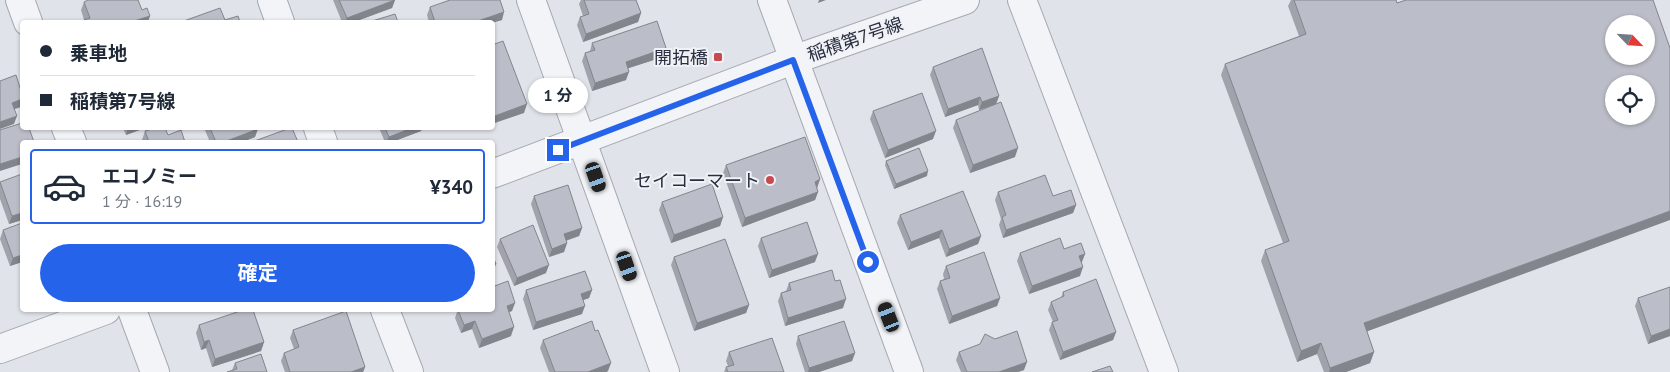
<!DOCTYPE html>
<html lang="ja">
<meta charset="utf-8">
<style>
body{margin:0;font-family:"PT Sans","Noto Sans JP",sans-serif;background:#f2f2f3;color:#1f2937;height:100vh;display:flex;flex-direction:column;font-size:19px;white-space:nowrap}
*{box-sizing:border-box;margin:0}
p{font-size:16px;color:#747a83}
.icon{flex:none;width:28px;height:28px;fill:none;stroke:currentColor;stroke-width:2;stroke-linecap:round;stroke-linejoin:round}
.map{position:relative;flex:1;overflow:hidden}
.sheet{position:absolute;left:20px;top:140px;width:475px;height:172px;display:flex;flex-direction:column;background:#fff;border-radius:5px;box-shadow:0 1px 4px #0004}
.sheet>*{flex:none}
.guide{position:absolute;left:20px;top:20px;width:475px;height:110px;border-radius:5px;box-shadow:0 1px 4px #0004;display:grid;align-content:center;height:110px;padding:0 20px;background:#fff}
.needle{width:32px;rotate:115deg}
.buttons{position:absolute;left:1605px;top:15px;display:grid;gap:10px}
.buttons a{display:grid;place-items:center;width:50px;height:50px;border-radius:50%;background:#fff;box-shadow:0 1px 4px #0004;font-size:25px}
.end{position:absolute;width:22px;height:22px;margin:-11px;border:6px solid #2563eb;background:#fff;box-shadow:0 0 0 2px #fff}
.from{border-radius:50%}
.bubble{position:absolute;height:35px;border-radius:18px;background:#fff;box-shadow:0 1px 4px #0004;font-size:16px;font-weight:700;line-height:35px;text-align:center}
.car{position:absolute;width:15px;height:30px;margin:-15px -8px;border-radius:6px;box-shadow:0 0 4px 1px #0007;background:linear-gradient(#222 24%,#8ab4d8 0 40%,#222 0 76%,#8ab4d8 0 86%,#222 0)}
.guide b{display:flex;align-items:center;gap:18px;height:48px;font-size:19px}
.guide b+b{border-top:1px solid #e0e1e3}
.guide i{width:12px;height:12px;background:#1f2937}
ul{padding:9px 0 0;list-style:none}
li{display:flex;align-items:center;gap:15px;height:75px;margin:0 10px 8px;padding:0 10px;border:2px solid transparent;border-radius:5px}
li div{flex:1}
li b{display:block;font-size:19px}
li em{font-style:normal;font-weight:700}
li.on{border-color:#2563eb}
li>.icon{width:45px;height:45px;stroke-width:1.5}
.button{display:flex;gap:10px;margin-top:auto;padding:10px 20px}
.button a{flex:1;height:58px;border-radius:30px;background:#2563eb;color:#fff;font-size:20px;font-weight:700;line-height:58px;text-align:center}
.map>svg:first-child{display:block}
.lines{fill:none;stroke-linecap:round;stroke-linejoin:round}
.minor-casing{stroke:#a5a9b3;stroke-width:30}
.tertiary-casing{stroke:#a5a9b3;stroke-width:30}
.minor{stroke:#f3f4f7;stroke-width:28}
.tertiary{stroke:#f3f4f7;stroke-width:28}
.wall{fill:#a1a3ac}
.shaded-wall{fill:#83858c}
.building{fill:#bbbec8;stroke:#83858c;fill-rule:evenodd}
.route{stroke:#2563eb;stroke-width:6}
.poi-dot{fill:#ca494e;stroke:#f0f2f6;stroke-width:2}
.labels{text-anchor:middle;dominant-baseline:central;stroke-width:4;stroke-linejoin:round;paint-order:stroke}
.street-label{font-size:18px;fill:#292f40;stroke:#f0f2f6}
.poi-label{font-size:18px;fill:#292f40;stroke:#f0f2f6;text-anchor:end}
</style>
<div class="map">
<svg width="1670" height="372" viewBox="0 0 1670 372">
<rect width="100%" height="100%" fill="#e0e3e9"/>
<g class="lines">
<defs>
<path id="minor" d="M20 0 28 22
M272 0 280 22
M531 0 665 372
M772 0 909 372
M1022 0 1164 372
M66 128 72 142
M318 128 323 142
M132 310 155 372
M385 310 409 372"/>
<path id="tertiary" d="M492 174 793 60 965 0
M0 349 106 310"/>
</defs>
<use href="#minor" class="minor-casing"/>
<use href="#tertiary" class="tertiary-casing"/>
<use href="#minor" class="minor"/>
<use href="#tertiary" class="tertiary"/>
</g>
<path class="wall" d="M333 0H395L392 8 354 22H342Z
M581 0H636L641 13 638 22 583 42 577 25 580 17 583 16 579 4Z
M1291 0H1396L1367 331 1374 352 1370 363 1346 372H1324L1317 354 1297 362 1261 261 1265 250 1283 243 1221 75 1225 64 1299 36 1288 6Z
M84 2 142 10 148 22H83L84 20 81 10Z
M430 7 502 20 492 22H429L427 15Z
M592 43 666 48 663 57 628 68 626 80 592 91 582 61 585 53 590 51Z
M933 67 999 96 996 104 979 110 978 105 945 117 930 75Z
M873 111 933 139 885 158 870 119Z
M956 120 1015 157 970 173 953 128Z
M123 128H145L126 135Z
M204 128H257L255 137 242 142H210Z
M379 128H422L421 131 392 142H385Z
M145 131 168 135 185 142H143L142 140Z
M886 161 927 176 894 189 885 165Z
M726 165 820 179 817 188 818 192 815 200 742 227 723 173Z
M0 182 22 220 9 224 0 199Z
M998 192 1053 196 1076 205 1073 213 1003 238 999 225 1001 219 995 200Z
M534 196 582 228 579 236 566 241 567 243 564 252 549 257 531 204Z
M662 202 723 217 720 226 671 243 659 210Z
M900 215 981 236 978 244 946 257 939 238 908 250 897 223Z
M3 230 22 262 10 266 0 239Z
M761 238 815 262 769 278 758 246Z
M500 239 546 273 514 286 497 247Z
M1064 249 1085 254 1081 262 1080 276 1029 294 1017 261 1020 253Z
M674 257 749 305 746 313 694 331 671 265Z
M946 266 1000 298 997 306 949 324 937 289 940 281 944 279 943 274Z
M835 281 843 308 785 326 778 301 781 293 786 291 789 283Z
M1670 287V336L1648 344 1635 306 1638 298Z
M526 290H592L589 298 583 300 582 314 533 330 523 299Z
M1063 292 1116 332 1113 340 1060 360 1049 330 1052 322H1053L1048 310 1051 302 1061 298Z
M456 310 512 311 509 312 511 336 479 348 472 329 461 333 455 318 457 312Z
M199 325 264 342 261 351 212 367 206 348 201 350 196 333Z
M293 330 365 367 363 372H285L281 361 284 353 294 349 290 338Z
M595 331 608 371 606 372H549L540 348 543 340Z
M798 336 855 353 852 361 819 372H805L796 344Z
M729 352 784 372H724L726 367 728 366 726 361Z
M959 352 1024 370 1018 372H961L956 360Z
M235 363 267 372 232 370Z"/>
<path class="shaded-wall" d="M395 0 392 8 354 22H345L347 18Z
M819 0H826L818 3Z
M504 12 502 20 492 23V22H475Z
M641 13 638 22 583 42 586 34Z
M150 16 148 22H131Z
M666 48 663 57 623 70 626 62Z
M629 72 626 80 592 91 595 83Z
M999 96 996 104 979 110 982 102Z
M980 97 978 105 945 117 948 109Z
M22 99V103L21 107 9 111 12 103Z
M527 104 524 113 492 124V117Z
M17 116 14 124 0 129V122Z
M128 128H145L126 135Z
M412 128H422L421 131 392 142H386L389 137Z
M258 129 255 137 242 142H224Z
M936 131 933 139 885 158 888 150Z
M1018 148 1015 157 970 173 973 165Z
M22 157V164L0 171V164Z
M928 171 927 176 894 189 896 184Z
M820 179 817 188 815 182Z
M818 192 815 200 742 227 745 218Z
M1076 205 1073 213 1003 238 1006 230Z
M1670 211V220L1360 334 1364 323Z
M22 213V220L9 224 12 216Z
M723 217 720 226 671 243 674 235Z
M582 228 579 236 561 242 564 234Z
M942 230 939 238 908 250 911 242Z
M981 236 978 244 946 257 949 249Z
M567 243 564 252 549 257 552 249Z
M818 254 815 262 769 278 772 270Z
M1085 254 1082 262 1076 264 1079 256Z
M22 255V262L10 266 13 258Z
M496 264 493 272H492V265Z
M549 265 546 273 514 286 517 278Z
M1083 267 1080 276 1029 294 1032 286Z
M592 290 589 298 578 302 581 294Z
M1000 298 997 306 949 324 952 316Z
M846 299 843 308 785 326 788 318Z
M515 303 512 311 504 314 507 306Z
M749 305 746 313 694 331 697 323Z
M585 306 582 314 533 330 536 322Z
M475 321 472 329 461 333 464 325Z
M514 327 511 336 479 348 482 339Z
M1670 329V336L1648 344 1651 336Z
M1116 332 1113 340 1060 360 1063 352Z
M209 340 206 348 201 350 204 342Z
M264 342 261 351 212 367 215 359Z
M1321 343 1317 354 1297 362 1301 351Z
M1374 352 1370 363 1346 372H1329L1330 368Z
M855 353 852 361 819 372H808L809 368Z
M1027 362 1024 370 1018 372H999Z
M611 363 608 371 606 372H588Z
M365 367 363 372H351Z"/>
<path class="building" d="M88 0H138L142 10 147 8 150 16 131 22H85L84 20 90 18 84 2Z
M339 0H395L347 18Z
M450 0H500L504 12 475 22H435L430 7Z
M584 0H636L641 13 586 34 580 17 589 14Z
M1294 0H1396L1397 3 1406 0H1653L1670 48V211L1364 323 1374 352 1330 368 1321 343 1301 351 1265 250 1289 241 1225 64 1306 34ZM1614 24H1646V56H1614ZM1614 84H1646V116H1614Z
M220 8 225 20 238 16 240 22H181Z
M395 14 398 22H369Z
M657 21 666 48 626 62 629 72 595 83 585 53 595 50 592 43Z
M503 41 527 104 492 117V45Z
M982 48 999 96 982 102 980 97 948 109 933 67Z
M16 75 22 94V99L12 103 17 116 0 122V81Z
M922 93 936 131 888 150 873 111Z
M1001 102 1018 148 973 165 956 120Z
M22 123V128H29L34 142H22V157L0 164V130Z
M156 128H165L168 135 181 130 185 142H149L145 131Z
M210 128H257L258 129 224 142H216Z
M290 128H292L298 142H252Z
M385 128H412L389 137Z
M805 137 820 179 815 182 818 192 745 218 726 165Z
M919 148 928 171 896 184 886 161Z
M22 174V213L12 216 0 182Z
M1045 175 1053 196 1071 190 1076 205 1006 230 1002 217 1006 215 998 192Z
M712 184 723 217 674 235 662 202Z
M568 185 582 228 564 234 567 243 552 249 534 196Z
M963 191 981 236 949 249 942 230 911 242 900 215Z
M807 222 818 254 772 270 761 238Z
M22 223V255L13 258 3 230Z
M533 225 549 265 517 278 500 239Z
M1060 238 1064 249 1081 243 1085 254 1079 256 1083 267 1032 286 1020 253Z
M725 239 749 305 697 323 674 257Z
M984 252 1000 298 952 316 940 281 950 278 946 266Z
M492 254 496 264 492 265Z
M832 270 835 281 840 280 846 299 788 318 781 293 791 290 789 283Z
M585 271 592 290 581 294 585 306 536 322 526 290Z
M1096 279 1116 332 1063 352 1052 322 1058 320 1051 302 1064 296 1063 292Z
M508 281 515 303 507 306 514 327 482 339 475 321 464 325 458 310H492V287Z
M1670 287V329L1651 336 1638 298Z
M243 310H253L264 342 215 359 209 340 204 342 199 325Z
M346 311 365 367 351 372H290L284 353 299 347 293 330Z
M592 321 595 331 598 330 611 363 588 372H555L543 340Z
M844 321 855 353 809 368 798 336Z
M1017 331 1027 362 999 372H967L959 352 980 344 985 334 995 339Z
M772 338 784 372H728L726 367 734 365 729 352Z
M261 354 267 372H227L237 369 235 363Z
M1110 366 1113 372H1092Z"/>
<g class="lines">
<path class="route" d="M558 150 793 60 868 262"/>
</g>
<g class="poi-dot">
<rect x="713" y="52" width="10" height="10" rx="2.5"/>
<circle cx="770" cy="180" r="5"/>
</g>
<g class="labels">
<g class="street-label">
<text transform="translate(855 39) rotate(-19)">稲積第7号線</text>
</g>
<g class="poi-label">
<text x="708" y="57">開拓橋</text>
<text x="760" y="180">セイコーマート</text>
</g>
</g>
</svg>
<div class="buttons">
<a><svg class="needle" viewBox="-14 -14 28 28"><path d="M0-13l5 13h-10z" fill="#e53935"/><path d="M0 13l5-13h-10z" fill="#747a83"/></svg></a>
<a><svg class="icon" aria-label="locate" viewBox="0 0 24 24"><circle cx="12" cy="12" r="6"/><path d="M12 2v4M12 18v4M2 12h4M18 12h4"/></svg></a>
</div>
<i class="end from" style="left:868px;top:262px"></i>
<i class="end" style="left:558px;top:150px"></i>
<div class="bubble" style="left:528px;top:78px;width:60px">1 分</div>
<i class="car" style="left:596px;top:177px;rotate:161deg"></i>
<i class="car" style="left:627px;top:266px;rotate:161deg"></i>
<i class="car" style="left:889px;top:317px;rotate:339deg"></i>
<div class="guide">
<b><i class="from"></i>乗車地</b>
<b><i></i>稲積第7号線</b>
</div>
<section class="sheet">
<ul>
<li class="on"><svg class="icon" aria-label="car" viewBox="0 0 24 24"><path d="M5 17H2v-5l4-1 3-4h7l3 4 3 1v5h-3M9 17h6M6 11h13"/><circle cx="7" cy="17" r="2"/><circle cx="17" cy="17" r="2"/></svg><div><b>エコノミー</b><p>1 分 · 16:19</p></div><em>¥340</em></li>
</ul>
<div class="button"><a>確定</a></div>
</section>
</div>
